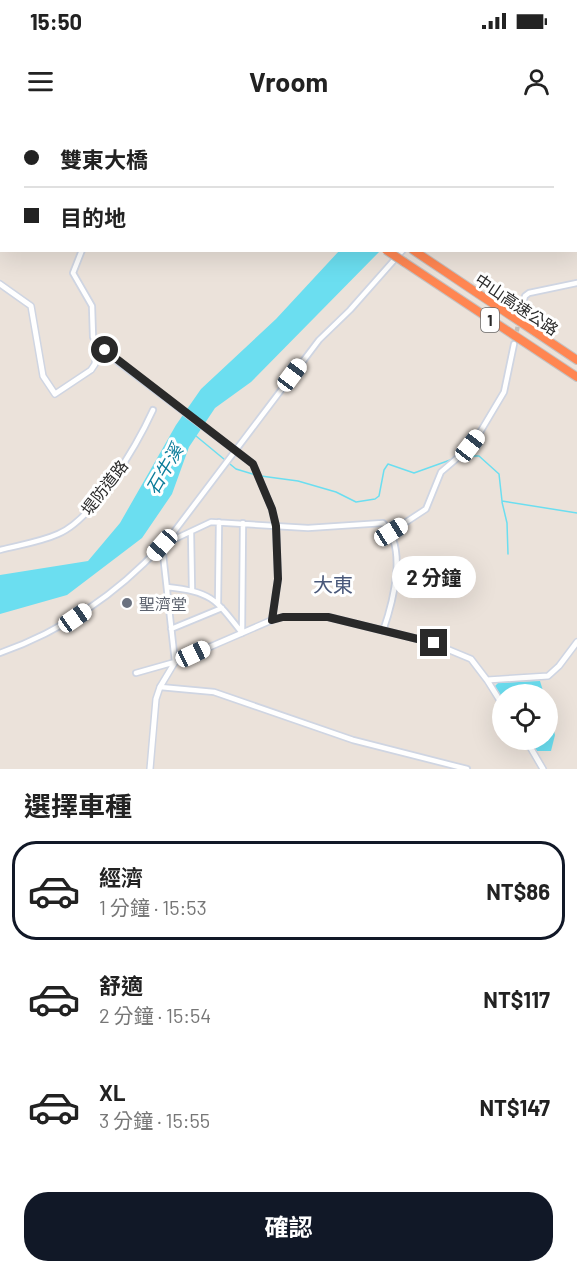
<!DOCTYPE html>
<html lang="zh-TW">
<meta charset="utf-8">
<style>
body{margin:0;font-family:Barlow,"Noto Sans TC",sans-serif;background:#f6f6f6;color:#222;height:100vh;display:flex;flex-direction:column;font-size:22px;white-space:nowrap}
*{box-sizing:border-box;margin:0}
p{font-size:20px;color:#767676}
.icon{flex:none;width:33px;height:33px;fill:none;stroke:currentColor;stroke-width:2;stroke-linecap:round;stroke-linejoin:round}
.map{position:relative;height:649px;overflow:hidden}
.side{display:flex;flex-direction:column;background:#fff;flex:1}
.side>*{flex:none}
.top-card{position:absolute;left:0px;top:0px;width:578px;height:132px;box-shadow:0 6px 24px #0002;display:grid;align-content:center;height:132px;padding:0 24px;background:#fff}
.fabs{position:absolute;left:492px;top:564px;display:grid;gap:12px}
.fabs a{display:grid;place-items:center;width:66px;height:66px;border-radius:50%;background:#fff;box-shadow:0 6px 24px #0002;font-size:30px}
.end{position:absolute;width:27px;height:27px;margin:-14px;border:8px solid #292929;background:#fff;box-shadow:0 0 0 3px #fff}
.from{border-radius:50%}
.bubble{position:absolute;height:42px;border-radius:21px;background:#fff;box-shadow:0 6px 24px #0002;font-size:20px;font-weight:700;line-height:42px;text-align:center}
.car{position:absolute;width:18px;height:36px;margin:-18px -9px;border-radius:8px;box-shadow:0 0 4px 2px #0007;background:linear-gradient(#fff 24%,#345 0 40%,#fff 0 76%,#345 0 86%,#fff 0)}
.top-card b{display:flex;align-items:center;gap:21px;height:57px;font-size:22px}
.top-card b+b{border-top:2px solid #e0e0e0}
.top-card i{width:15px;height:15px;background:#222}
ul{padding:0;list-style:none}
li{display:flex;align-items:center;gap:18px;height:99px;margin:0 12px 9px;padding:0 12px;border:3px solid transparent;border-radius:24px}
li div{flex:1}
li b{display:block;font-size:22px}
li em{font-style:normal;font-weight:700}
li.on{border-color:#111827}
li>.icon{width:54px;height:54px;stroke-width:1.5}
h2{padding:0 24px;font-size:27px;line-height:72px}
.button{display:flex;gap:12px;margin-top:auto;padding:12px 24px}
.button a{flex:1;height:69px;border-radius:24px;background:#111827;color:#fff;font-size:24px;font-weight:700;line-height:69px;text-align:center}
.status{display:flex;justify-content:space-between;align-items:center;height:42px;padding:0 30px;background:#fff;direction:ltr}
.status svg{height:16px;fill:currentColor}
header{display:flex;justify-content:space-between;align-items:center;height:78px;padding:0 24px;background:#fff;font-size:27px;font-weight:700}
.map>svg:first-child{display:block}
.water{fill:#6bdef0}
.lines{fill:none;stroke-linecap:round;stroke-linejoin:round}
.stream{stroke:#6bdef0;stroke-width:1.5}
.minor-tunnel{stroke:#c4bdb7;stroke-width:4.5;stroke-dasharray:4.5 2;stroke-linecap:butt}
.minor-casing{stroke:#cfd5e2;stroke-width:8}
.tertiary-casing{stroke:#cfd5e2;stroke-width:8}
.secondary-casing{stroke:#cfd5e2;stroke-width:9}
.motorway-casing{stroke:#c3c3c3;stroke-width:10}
.minor{stroke:#fff;stroke-width:4.5}
.tertiary{stroke:#fff;stroke-width:5}
.secondary{stroke:#fff;stroke-width:6}
.motorway{stroke:#ff8652;stroke-width:8}
.motorway-bridge-casing{stroke:#c3c3c3;stroke-width:10;stroke-linecap:butt}
.motorway-bridge{stroke:#ff8652;stroke-width:8}
.route{stroke:#292929;stroke-width:8}
.worship-dot{fill:#6b7280;stroke:#fff;stroke-width:2}
.labels{text-anchor:middle;dominant-baseline:central;stroke-width:6;stroke-linejoin:round;paint-order:stroke}
.shield{fill:#fff;stroke:#696969;stroke-width:1.5}
.shield-label{font-size:15px;font-weight:bold;fill:#292929}
.street-label{font-size:16px;fill:#292929;stroke:#fff}
.worship-label{font-size:16px;fill:#5b616d;stroke:#fff;text-anchor:start}
.water-label{font-size:18px;font-style:italic;fill:#0b7c9a;stroke:#fff}
.quarter-label{font-size:20px;fill:#49587a;stroke:#fff}
</style>
<div class="status"><b>15:50</b><svg viewBox="0 0 49 12"><path d="M0 12V9h3v3zM5 12V6h3v6zM10 12V3h3v9zM15 12V0h3v12zM26 1h20v11H26zM47 4h2v5h-2z"/></svg></div>
<header><svg class="icon" aria-label="menu" viewBox="0 0 24 24"><path d="M4 6h16M4 12h16M4 18h16"/></svg>Vroom<svg class="icon" aria-label="person" viewBox="0 0 24 24"><circle cx="12" cy="8" r="4"/><path d="M4 21q1-7 8-7t8 7"/></svg></header>
<div class="map">
<svg width="577" height="649" viewBox="0 0 577 649">
<rect width="100%" height="100%" fill="#ebe2da"/>
<path class="water" d="M339 131H380L251 262 215 288 189 327 172 374 142 418 67 475 0 494V455L88 441 120 403 176 305 201 269 276 199Z
M540 561 544 574H502V577L495 566 498 563Z
M548 588 555 615 551 631H537L530 620H548Z"/>
<g class="lines">
<path class="stream" d="M196 316 236 349 256 355
M463 336H479L499 354 502 381 577 393
M261 356 298 361 336 372 356 382 375 379 379 376 384 350 388 344 414 353 453 339
M502 382 507 403 508 434"/>
<path class="minor-tunnel" d="M514 224 521 191"/>
<defs>
<path id="minor" d="M537 2 538 0
M576 61 577 60
M82 130 73 153 92 186 93 217 98 229
M521 191 525 176 529 173 577 163
M191 412 192 470
M391 412 426 389 441 352 462 334 479 314 504 272 514 224
M167 421 319 220 350 190 403 130
M0 430C19 425 40 422 58 414 94 399 137 325 153 290
M167 467C211 472 215 478 242 513
M218 484 219 402
M171 509 222 488
M242 513 243 403
M0 533C62 511 117 474 162 425
M136 553 175 542 162 425 211 402 308 408 383 403C408 427 393 482 383 511
M160 567 214 572 353 620 467 649"/>
<path id="tertiary" d="M0 164 31 186 43 256 55 274 91 250 95 244 96 232 101 229 253 344 272 389 276 406 278 459 272 500
M487 560 502 584
M526 620 543 649
M150 649 156 579 160 567 175 542 272 500 283 497H328L430 522 471 539 487 560 548 556 559 546 577 522"/>
<path id="secondary" d="M123 2 125 0
M0 71 2 70"/>
<path id="motorway" d="M174 0 177 2
M199 0 201 2
M413 130 577 240
M404 142 577 257"/>
</defs>
<use href="#minor" class="minor-casing"/>
<use href="#tertiary" class="tertiary-casing"/>
<use href="#secondary" class="secondary-casing"/>
<use href="#motorway" class="motorway-casing"/>
<use href="#minor" class="minor"/>
<use href="#tertiary" class="tertiary"/>
<use href="#secondary" class="secondary"/>
<use href="#motorway" class="motorway"/>
<defs>
<path id="motorway-bridge" d="M386 130 404 142"/>
</defs>
<use href="#motorway-bridge" class="motorway-bridge-casing"/>
<use href="#motorway-bridge" class="motorway-bridge"/>
</g>
<g class="lines">
<path class="route" d="M105 230 253 344 272 389 276 406 278 459 272 500 283 497H328L434 523"/>
</g>
<circle class="worship-dot" cx="127" cy="483" r="6"/>
<g class="labels">
<rect class="shield" x="481" y="188" width="18" height="24" rx="4.5"/>
<g class="shield-label">
<text x="490" y="200">1</text>
</g>
<g class="street-label">
<text transform="translate(517 184) rotate(34)">中山高速公路</text>
<text transform="translate(104 367) rotate(-52)">堤防道路</text>
</g>
<g class="worship-label">
<text x="139" y="483">聖濟堂</text>
</g>
<g class="water-label">
<text transform="translate(164 349) rotate(-60)">石牛溪</text>
</g>
<g class="quarter-label">
<text x="333" y="464">大東</text>
</g>
</g>
</svg>
<div class="fabs">
<a><svg class="icon" aria-label="locate" viewBox="0 0 24 24"><circle cx="12" cy="12" r="6"/><path d="M12 2v4M12 18v4M2 12h4M18 12h4"/></svg></a>
</div>
<i class="end from" style="left:105px;top:230px"></i>
<i class="end" style="left:434px;top:523px"></i>
<div class="bubble" style="left:392px;top:436px;width:84px">2 分鐘</div>
<i class="car" style="left:292px;top:255px;rotate:37deg"></i>
<i class="car" style="left:470px;top:326px;rotate:38deg"></i>
<i class="car" style="left:391px;top:412px;rotate:58deg"></i>
<i class="car" style="left:162px;top:425px;rotate:222deg"></i>
<i class="car" style="left:75px;top:498px;rotate:55deg"></i>
<i class="car" style="left:193px;top:534px;rotate:65deg"></i>
<div class="top-card">
<b><i class="from"></i>雙東大橋</b>
<b><i></i>目的地</b>
</div>
</div>
<section class="side">
<h2>選擇車種</h2>
<ul>
<li class="on"><svg class="icon" aria-label="car" viewBox="0 0 24 24"><path d="M5 17H2v-5l4-1 3-4h7l3 4 3 1v5h-3M9 17h6M6 11h13"/><circle cx="7" cy="17" r="2"/><circle cx="17" cy="17" r="2"/></svg><div><b>經濟</b><p>1 分鐘 · 15:53</p></div><em>NT$86</em></li>
<li><svg class="icon" aria-label="car" viewBox="0 0 24 24"><path d="M5 17H2v-5l4-1 3-4h7l3 4 3 1v5h-3M9 17h6M6 11h13"/><circle cx="7" cy="17" r="2"/><circle cx="17" cy="17" r="2"/></svg><div><b>舒適</b><p>2 分鐘 · 15:54</p></div><em>NT$117</em></li>
<li><svg class="icon" aria-label="car" viewBox="0 0 24 24"><path d="M5 17H2v-5l4-1 3-4h7l3 4 3 1v5h-3M9 17h6M6 11h13"/><circle cx="7" cy="17" r="2"/><circle cx="17" cy="17" r="2"/></svg><div><b>XL</b><p>3 分鐘 · 15:55</p></div><em>NT$147</em></li>
</ul>
<div class="button"><a>確認</a></div>
</section>
